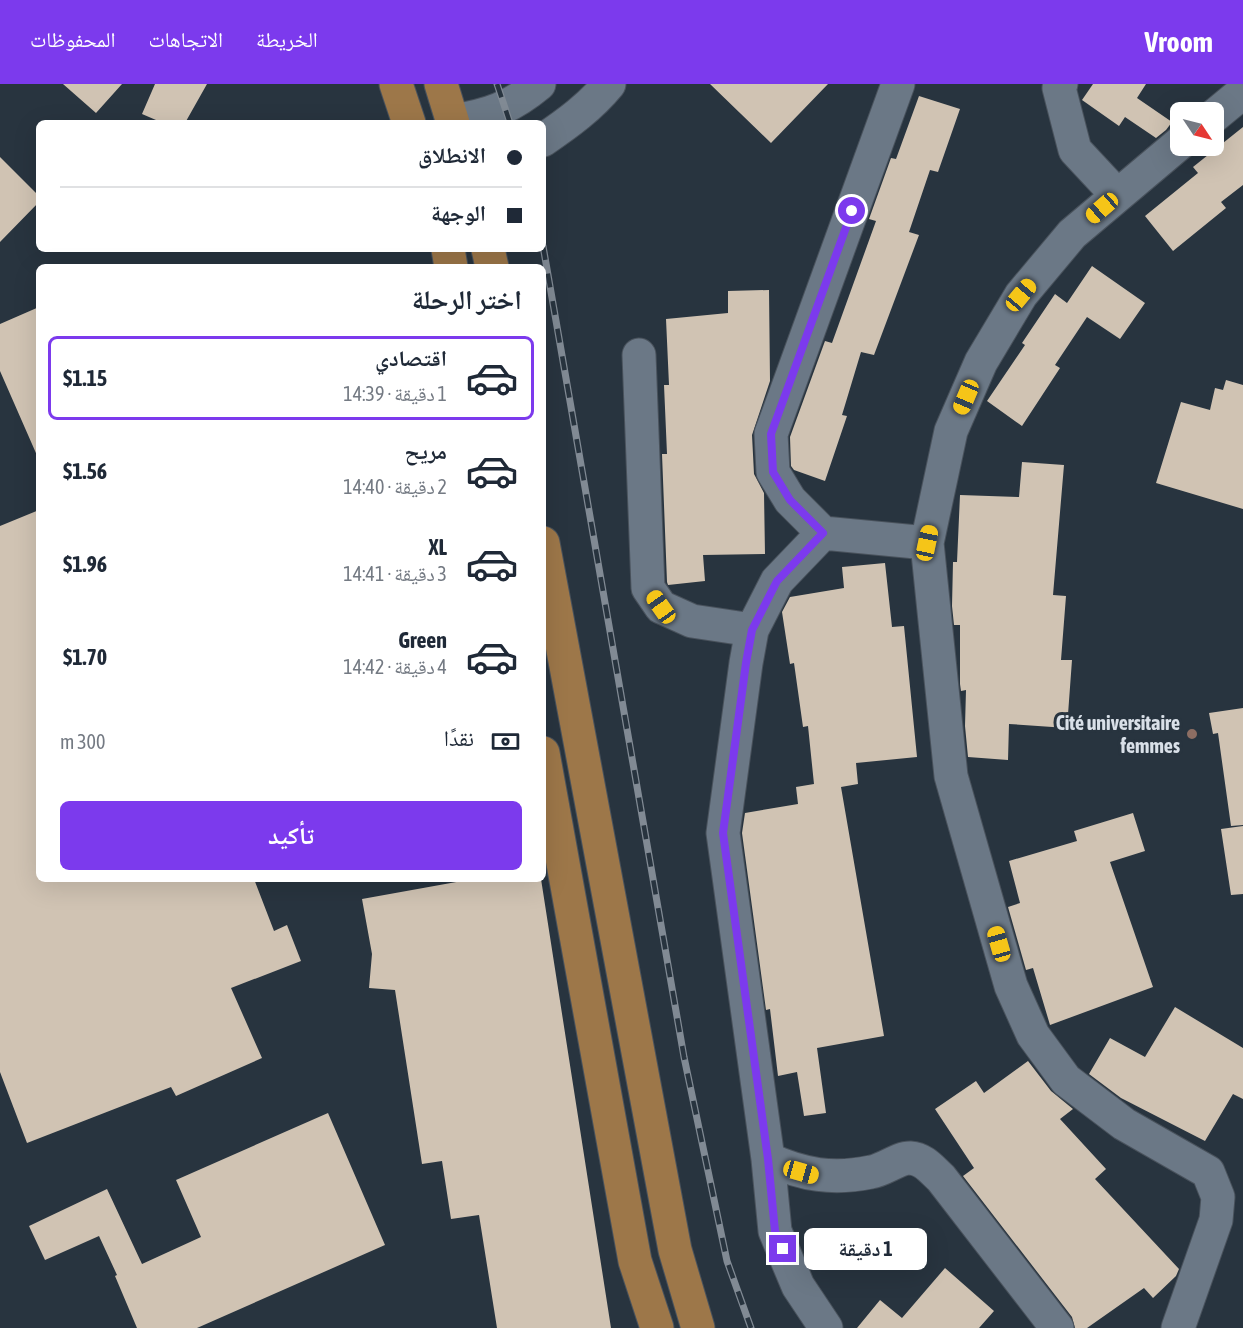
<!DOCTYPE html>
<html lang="ar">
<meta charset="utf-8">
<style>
body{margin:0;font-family:"Asap Condensed","Noto Naskh Arabic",sans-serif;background:#f6f6f7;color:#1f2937;direction:rtl;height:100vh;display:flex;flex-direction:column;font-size:22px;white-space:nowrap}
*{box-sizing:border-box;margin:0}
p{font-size:20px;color:#747a83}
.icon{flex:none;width:33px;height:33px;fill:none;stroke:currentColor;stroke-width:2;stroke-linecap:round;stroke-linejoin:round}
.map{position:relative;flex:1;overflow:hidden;direction:ltr}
.details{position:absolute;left:36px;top:180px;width:510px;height:618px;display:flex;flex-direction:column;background:#fff;border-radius:9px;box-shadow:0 6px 24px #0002;direction:rtl}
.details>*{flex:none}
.guide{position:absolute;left:36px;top:36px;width:510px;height:132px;border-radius:9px;box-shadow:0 6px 24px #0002;direction:rtl;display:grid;align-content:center;height:132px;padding:0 24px;background:#fff}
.needle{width:39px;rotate:125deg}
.buttons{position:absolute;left:1170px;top:18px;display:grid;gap:12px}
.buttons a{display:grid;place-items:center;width:54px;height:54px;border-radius:9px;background:#fff;box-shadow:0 6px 24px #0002;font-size:30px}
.end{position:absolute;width:27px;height:27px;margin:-14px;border:8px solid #7c3aed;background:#fff;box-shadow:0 0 0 3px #fff}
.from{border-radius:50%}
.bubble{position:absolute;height:42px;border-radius:9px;background:#fff;box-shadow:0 6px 24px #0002;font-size:20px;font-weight:700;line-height:42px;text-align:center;direction:rtl}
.car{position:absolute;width:18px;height:36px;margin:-18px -9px;border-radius:8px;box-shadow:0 0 4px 2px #0007;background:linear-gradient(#f5c518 24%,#345 0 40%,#f5c518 0 76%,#345 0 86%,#f5c518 0)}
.guide b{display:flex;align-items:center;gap:21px;height:57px;font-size:22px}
.guide b+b{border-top:2px solid #e0e1e3}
.guide i{width:15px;height:15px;background:#1f2937}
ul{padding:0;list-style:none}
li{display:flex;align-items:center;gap:18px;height:84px;margin:0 12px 9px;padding:0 12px;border:3px solid transparent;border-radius:9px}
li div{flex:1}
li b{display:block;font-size:22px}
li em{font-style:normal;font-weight:700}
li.current{border-color:#7c3aed}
li>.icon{width:54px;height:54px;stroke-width:1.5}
h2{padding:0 24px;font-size:27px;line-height:72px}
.pay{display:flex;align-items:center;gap:15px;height:66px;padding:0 24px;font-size:22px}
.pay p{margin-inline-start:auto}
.cta{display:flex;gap:12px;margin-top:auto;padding:12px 24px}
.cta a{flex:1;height:69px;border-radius:9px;background:#7c3aed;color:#fff;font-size:24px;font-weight:700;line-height:69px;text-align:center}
header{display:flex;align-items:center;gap:36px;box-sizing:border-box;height:84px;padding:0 30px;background:#7c3aed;color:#fff}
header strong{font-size:28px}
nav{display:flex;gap:33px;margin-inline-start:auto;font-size:21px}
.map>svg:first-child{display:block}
.building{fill:#d0c3b3}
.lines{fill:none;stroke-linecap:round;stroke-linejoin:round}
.minor-casing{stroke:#49525c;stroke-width:35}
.major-casing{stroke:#49525c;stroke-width:35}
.minor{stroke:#6b7886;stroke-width:33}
.major{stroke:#9d7749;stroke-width:33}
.rail-casing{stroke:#818a94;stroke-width:7}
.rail{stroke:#28343f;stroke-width:4.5;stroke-dasharray:14;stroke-linecap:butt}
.route{stroke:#7c3aed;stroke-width:8}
.education-dot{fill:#8d6e63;stroke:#28343f;stroke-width:2}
.labels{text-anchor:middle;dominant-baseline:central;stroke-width:6;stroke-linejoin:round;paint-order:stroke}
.poi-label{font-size:20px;font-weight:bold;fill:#d9e0e8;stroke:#28343f;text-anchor:end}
</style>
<header>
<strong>Vroom</strong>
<nav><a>الخريطة</a><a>الاتجاهات</a><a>المحفوظات</a></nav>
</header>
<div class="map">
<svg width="1243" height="1244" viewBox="0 0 1243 1244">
<rect width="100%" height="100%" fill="#28343f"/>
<path class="building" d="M63 0H122L96 29Z
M155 0H207L185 39H163L142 30Z
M710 0H828L771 59Z
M1093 0H1146L1137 14 1172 38 1166 46 1156 54 1125 33 1119 42 1082 16Z
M919 12 960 25 938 88 930 86 909 148 919 151 874 271 861 268 842 331 847 332 825 397 794 386 791 382 790 353 825 257 832 259 876 137 869 135 891 74 896 75Z
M1243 43V101L1221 118 1226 124 1173 167 1145 132 1198 89 1193 83Z
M0 73 39 112V118L0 158Z
M1092 182 1145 219 1120 255 1087 233 1055 281 1060 284 1022 342 987 317 1025 261 1022 259 1055 210 1067 219Z
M769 206 770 297 752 351 754 390 764 409 765 470 703 471 705 497 668 501 667 498 662 370H667L664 301H669L666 235 728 229V207Z
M39 223V376L0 287V240Z
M1226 296 1243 301V425L1156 399 1181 318 1210 326 1215 304 1223 306Z
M1022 378 1064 381 1053 511 1066 512 1061 576H1072L1067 644 1009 640 1008 676 968 673 965 642 966 606 961 607 960 600V541H954L952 522 953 478H957L960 411 1019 413Z
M39 426V795H254L274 847 287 841 301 877 231 904 262 974 176 1012 171 1003 27 1059 0 988V442Z
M885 479 892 543 904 542 917 673 856 679 858 700 841 703 884 952 817 964 826 1029 804 1032 797 988 778 992 770 925 766 926 742 749 745 729 798 720 796 703 814 700 808 642 803 643 794 579 790 580 782 528 790 513 844 504 842 483Z
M1243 624V741L1231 742 1218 649 1213 650 1209 629Z
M1133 729 1145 767 1110 778 1153 903 1050 941 1033 884 1026 886 1008 823 1020 819 1009 777 1077 757 1074 747Z
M1243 742V810L1231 811 1221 745Z
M473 795H541L611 1244H497L479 1131 451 1135 442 1077 422 1080 395 906 369 904 372 870 362 815Z
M1175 923 1243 964V1015L1233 1010 1205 1057 1121 1014 1089 990 1110 954 1145 973Z
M1028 977 1051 1007 1073 1025 1060 1035 1106 1085 1095 1095 1179 1185 1176 1192 1153 1214 1144 1204 1087 1244H1075L1072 1233 963 1092 974 1084 935 1025 976 997 984 1009Z
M328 1029 385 1161 197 1244H137L115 1192 117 1191 99 1152 45 1176 29 1142 107 1105 142 1180 201 1153 176 1096Z
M945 1184 994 1227 979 1244H857L880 1216 902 1234Z"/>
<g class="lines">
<defs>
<path id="minor" d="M898 0 771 350 773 388 790 416 823 449 927 459
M1061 0 1059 4 1075 66 1117 111
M1214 32 1243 8
M453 37C490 31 510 24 539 0
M543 56C568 39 590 23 609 0
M639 271 648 504 661 523 692 537 752 546
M823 449 777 497 752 546 746 579 723 749 768 1075 775 1147 798 1202 826 1244
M768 1075C803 1091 833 1096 871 1088 884 1086 898 1074 910 1074 924 1075 931 1085 941 1094L1057 1244
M1178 1244 1216 1136 1218 1113 1208 1088 1124 1040 1066 996 1033 951 1011 902 951 692 927 459 951 347 981 278 1021 211 1072 150 1180 59"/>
<path id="major" d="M396 0 409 39
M441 0 453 39
M448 165 451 183
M488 165 492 183
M543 459 675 1166 698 1244
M543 669 635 1177 657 1244"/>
</defs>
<use href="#minor" class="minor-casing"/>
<use href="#major" class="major-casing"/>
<use href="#minor" class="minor"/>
<use href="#major" class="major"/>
<defs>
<path id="rail" d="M497 0 510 39
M543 162 684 973 727 1177 751 1244"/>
</defs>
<use href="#rail" class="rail-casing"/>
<use href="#rail" class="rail"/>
</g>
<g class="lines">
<path class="route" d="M783 1165 775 1147 768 1075 723 749 746 579 752 546 777 497 823 449 790 416 773 388 771 350 852 127"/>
</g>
<circle class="education-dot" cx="1192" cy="650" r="6"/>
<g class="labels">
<g class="poi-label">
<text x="1180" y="638">Cité universitaire<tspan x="1180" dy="23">femmes</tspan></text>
</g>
</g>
</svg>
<div class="buttons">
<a><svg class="needle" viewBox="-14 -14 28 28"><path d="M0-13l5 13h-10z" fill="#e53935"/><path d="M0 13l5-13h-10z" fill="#747a83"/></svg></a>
</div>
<i class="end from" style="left:852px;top:127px"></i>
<i class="end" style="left:783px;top:1165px"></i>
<div class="bubble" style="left:804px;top:1144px;width:123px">1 دقيقة</div>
<i class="car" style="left:1102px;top:124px;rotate:229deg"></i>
<i class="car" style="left:1021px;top:211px;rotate:40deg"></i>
<i class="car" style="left:966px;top:313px;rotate:203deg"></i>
<i class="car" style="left:927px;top:459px;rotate:12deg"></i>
<i class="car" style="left:661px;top:523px;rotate:325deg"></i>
<i class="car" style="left:999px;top:860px;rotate:344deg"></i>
<i class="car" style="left:801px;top:1088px;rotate:106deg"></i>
<div class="guide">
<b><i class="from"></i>الانطلاق</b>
<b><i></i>الوجهة</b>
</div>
<section class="details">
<h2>اختر الرحلة</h2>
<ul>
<li class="current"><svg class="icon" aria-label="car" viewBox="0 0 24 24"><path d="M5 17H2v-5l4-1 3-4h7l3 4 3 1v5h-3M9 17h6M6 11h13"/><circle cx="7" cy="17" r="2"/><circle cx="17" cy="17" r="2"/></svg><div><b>اقتصادي</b><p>1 دقيقة · 14:39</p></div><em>$1.15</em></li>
<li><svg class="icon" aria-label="car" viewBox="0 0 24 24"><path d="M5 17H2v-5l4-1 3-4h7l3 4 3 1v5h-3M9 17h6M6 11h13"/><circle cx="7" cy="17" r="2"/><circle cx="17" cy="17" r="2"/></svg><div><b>مريح</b><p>2 دقيقة · 14:40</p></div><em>$1.56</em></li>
<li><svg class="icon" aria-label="car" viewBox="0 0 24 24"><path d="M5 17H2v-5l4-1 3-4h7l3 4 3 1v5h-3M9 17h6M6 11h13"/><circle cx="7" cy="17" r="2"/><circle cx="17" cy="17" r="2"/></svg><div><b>XL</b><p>3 دقيقة · 14:41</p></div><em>$1.96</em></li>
<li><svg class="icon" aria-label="car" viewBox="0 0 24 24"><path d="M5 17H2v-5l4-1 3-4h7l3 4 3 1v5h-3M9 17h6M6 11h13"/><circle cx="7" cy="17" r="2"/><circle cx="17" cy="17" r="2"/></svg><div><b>Green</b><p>4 دقيقة · 14:42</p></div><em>$1.70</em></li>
</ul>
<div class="pay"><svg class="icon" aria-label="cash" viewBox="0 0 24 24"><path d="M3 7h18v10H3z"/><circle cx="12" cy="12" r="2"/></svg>نقدًا<p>300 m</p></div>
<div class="cta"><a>تأكيد</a></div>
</section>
</div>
